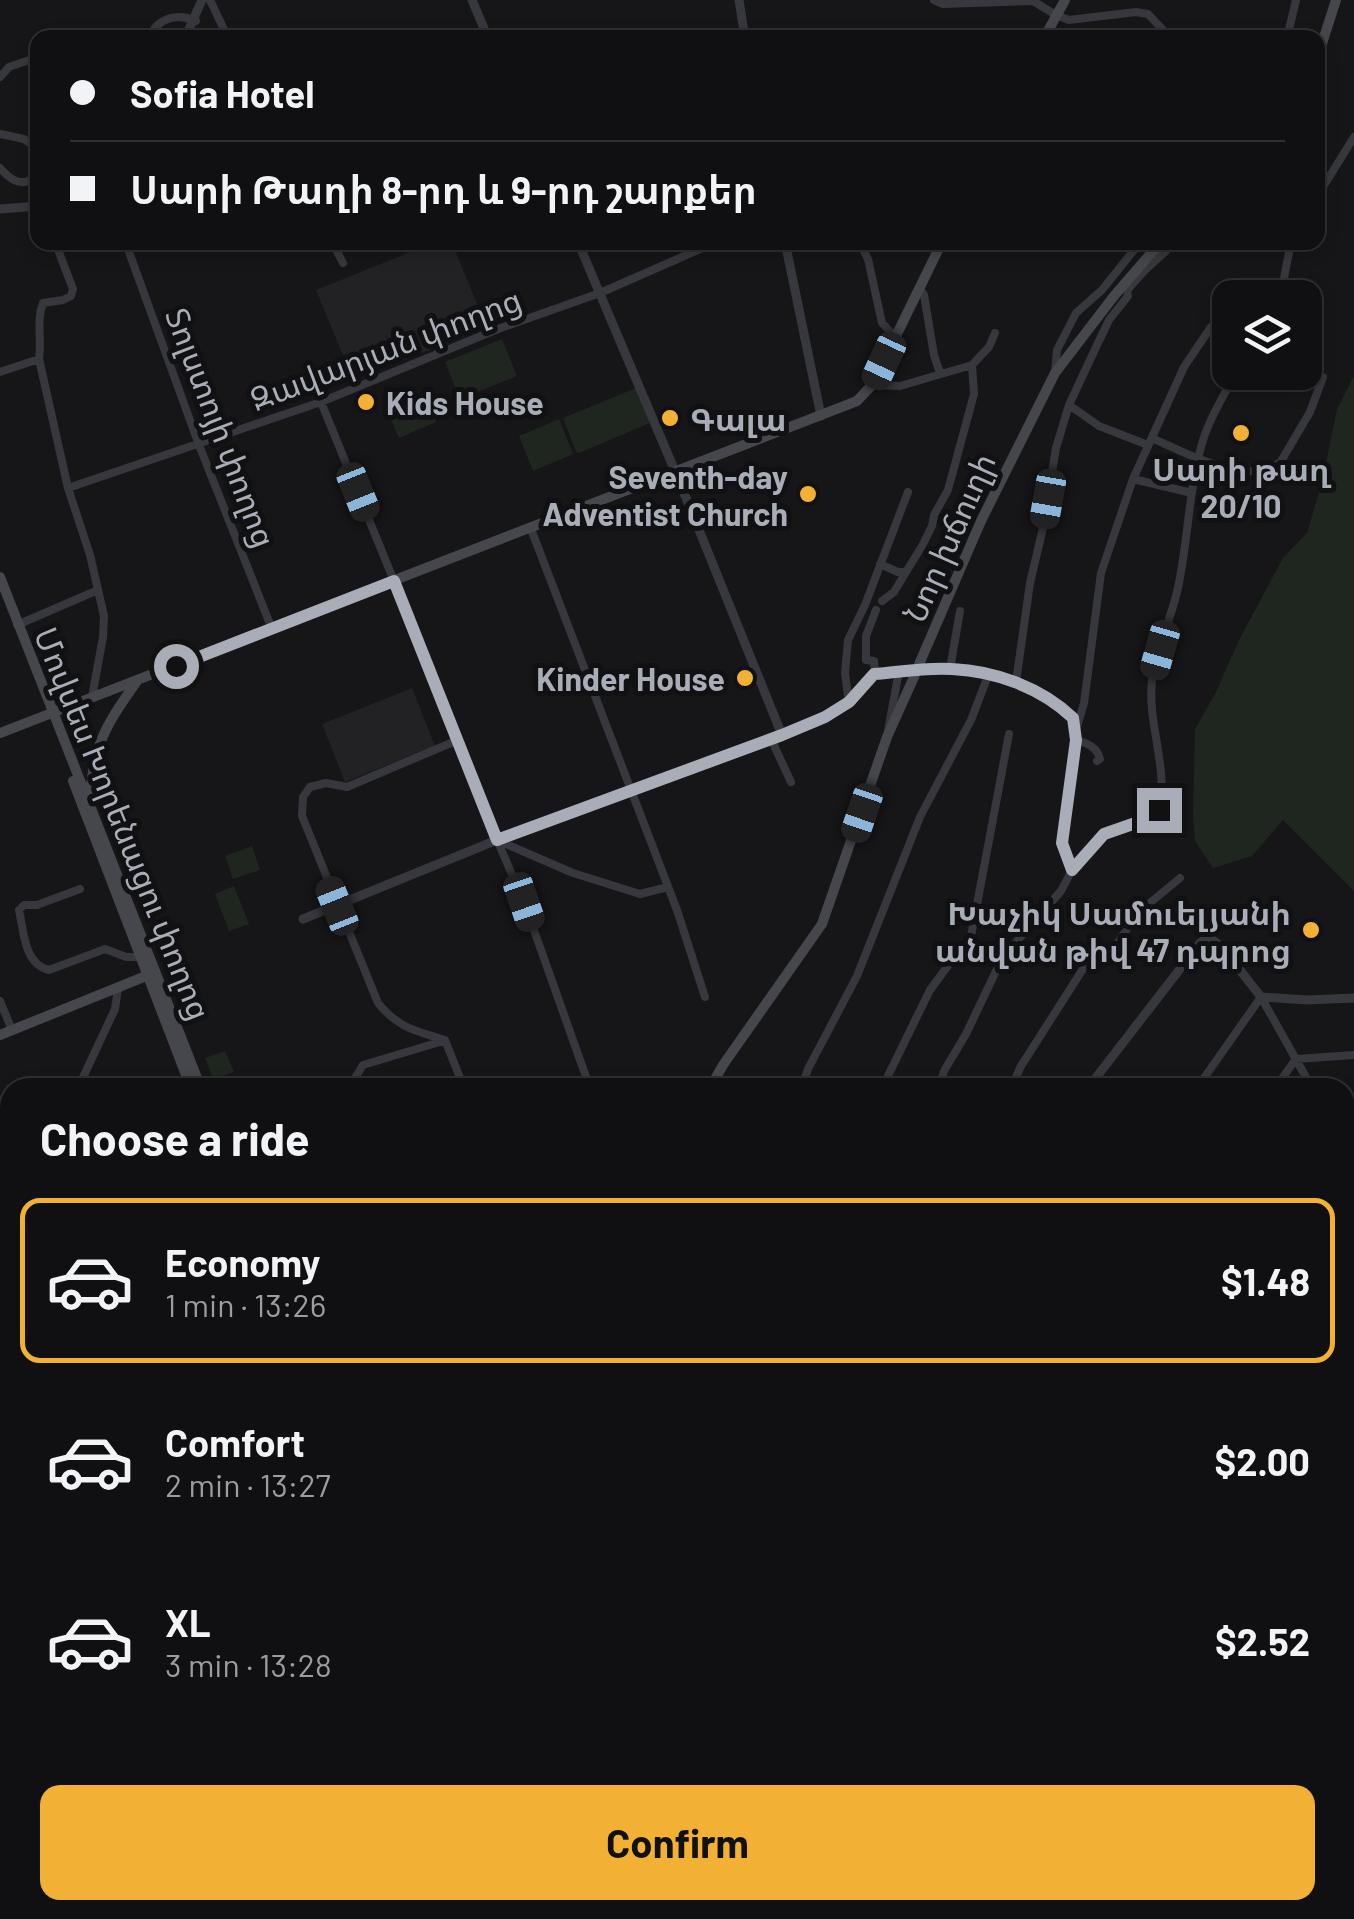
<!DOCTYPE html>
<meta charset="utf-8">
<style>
body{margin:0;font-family:Barlow,"Noto Sans Armenian",sans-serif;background:#19191b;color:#f1f3f6;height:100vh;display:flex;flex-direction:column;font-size:38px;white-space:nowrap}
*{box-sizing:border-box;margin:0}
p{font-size:32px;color:#9c9d9f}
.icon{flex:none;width:55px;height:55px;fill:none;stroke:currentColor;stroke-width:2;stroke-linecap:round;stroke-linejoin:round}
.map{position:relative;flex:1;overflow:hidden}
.panel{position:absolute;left:0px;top:1078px;width:1355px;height:842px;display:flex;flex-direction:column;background:#101012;border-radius:30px 30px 0 0;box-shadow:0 5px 15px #0003,0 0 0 2px #303032}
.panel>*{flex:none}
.guide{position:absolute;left:30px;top:30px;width:1295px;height:220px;border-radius:20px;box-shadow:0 5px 15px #0003,0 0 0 2px #303032;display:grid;align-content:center;height:220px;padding:0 40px;background:#101012}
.tools{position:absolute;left:1212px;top:280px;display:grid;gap:20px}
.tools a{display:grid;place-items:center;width:110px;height:110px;border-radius:20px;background:#101012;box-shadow:0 5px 15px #0003,0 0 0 2px #303032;font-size:50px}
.end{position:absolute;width:45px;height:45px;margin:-22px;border:12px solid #a8adb8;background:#111;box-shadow:0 0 0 5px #111}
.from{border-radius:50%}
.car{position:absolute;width:30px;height:60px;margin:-30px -15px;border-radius:12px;box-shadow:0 0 8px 2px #0007;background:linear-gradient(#222 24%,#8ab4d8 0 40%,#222 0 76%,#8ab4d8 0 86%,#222 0)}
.guide b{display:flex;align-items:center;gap:35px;height:95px;font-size:38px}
.guide b+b{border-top:2px solid #303032}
.guide i{width:25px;height:25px;background:#f1f3f6}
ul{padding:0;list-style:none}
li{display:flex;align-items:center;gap:30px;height:165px;margin:0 20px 15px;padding:0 20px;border:5px solid transparent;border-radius:20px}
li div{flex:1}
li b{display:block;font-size:38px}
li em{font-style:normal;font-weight:700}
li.selected{border-color:#f2b134}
li>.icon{width:90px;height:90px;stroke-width:1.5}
h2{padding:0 40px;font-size:45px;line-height:120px}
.action{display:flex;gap:20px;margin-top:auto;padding:20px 40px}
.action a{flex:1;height:115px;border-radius:20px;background:#f2b134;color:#111;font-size:40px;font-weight:700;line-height:115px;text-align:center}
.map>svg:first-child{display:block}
.built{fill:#222225}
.green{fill:#1e261f}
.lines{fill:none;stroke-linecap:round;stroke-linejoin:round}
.minor{stroke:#37383d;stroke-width:8}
.tertiary{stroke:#37383d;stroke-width:9}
.secondary{stroke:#45474d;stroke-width:10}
.secondary-bridge{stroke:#45474d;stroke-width:10}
.route{stroke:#a8adb8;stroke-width:12}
.poi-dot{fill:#f2b134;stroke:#111113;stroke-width:4}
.labels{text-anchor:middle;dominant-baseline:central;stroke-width:10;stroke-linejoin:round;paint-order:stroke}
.street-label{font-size:32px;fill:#a8adb8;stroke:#111113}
.poi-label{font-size:32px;font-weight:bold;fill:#a8adb8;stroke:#111113;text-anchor:end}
</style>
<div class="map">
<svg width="1354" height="1919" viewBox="0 0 1354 1919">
<rect width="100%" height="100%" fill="#161618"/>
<path class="built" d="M435 242 452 243 487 328 353 379 316 290Z
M412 688 435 746 345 782 322 724Z"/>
<path class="green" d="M502 339 517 376 460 399 445 362Z
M1354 376V891L1283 820 1252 856 1213 868 1195 841 1193 815 1195 729 1216 692 1239 640 1283 558 1307 533 1322 482 1337 409Z
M636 388 650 423 579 453 576 452 563 418Z
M427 401 436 422 399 438 390 417Z
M559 419 573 454 533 471 519 436Z
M252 846 260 870 233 879 225 856Z
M234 886 249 924 229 931 215 894Z
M225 1051 234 1072 213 1079 205 1058Z"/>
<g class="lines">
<path class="minor" d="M210 0 228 38
M934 0 943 4 1033 1 1056 15 1069 20 1136 12 1148 14 1165 32 1180 38
M149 38C158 17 177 13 196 21
M1287 38 1296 0
M0 77 9 67 38 57
M0 134 24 139 38 149
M0 168C11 181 24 189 38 174
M1318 195 1354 137
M55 242 73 289 71 296 63 300 43 303C36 321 42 339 39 359L68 488 90 555 104 616 103 637 92 697
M129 242V252L199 445 272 629
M332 242 343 263
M859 242 868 259 882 323 895 337
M1164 251 1181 242
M920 289 924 295 934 355 940 373
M1128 289 1144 271 1166 251
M1285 298 1284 278 1291 242
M0 372 39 359
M1055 373 1057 350 1076 313 1102 290 1134 250 1146 242
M872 385 900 386 972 365 989 347 995 333
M321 402 394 581
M1069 405 1099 426 1148 445
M1152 438C1178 450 1227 475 1256 471 1264 469 1272 466 1280 463L1310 412 1323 377
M1133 479 1192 493
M68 488 321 402 498 329 600 293 716 242
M531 529 677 910 705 997
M880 564 898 572H906L922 546 932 526 934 515 948 490 974 394 972 365
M882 601 894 592 906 572
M17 625 98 590
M950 669 960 611
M875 674 874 661 866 660V636L876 610
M1016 682 1030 583 1042 532 1056 448 1069 405 1097 345 1109 320 1128 296 1126 282
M849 703 845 673 848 640 865 605 908 492
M888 731 899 671
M782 735 825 717 849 703 875 674C900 672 928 667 954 669 990 672 1066 690 1076 729
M771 739 791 782
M458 740 347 787 326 783 310 787 303 797 302 816 378 1003C398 1028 416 1031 445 1040L464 1088
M1076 740C1087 743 1097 747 1100 759L1097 761
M497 840 524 902 590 1088
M497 840 573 873 640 894 668 887
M1072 870 1064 853 1063 834 1076 730 1084 703 1101 573 1133 479 1184 367 1211 327 1228 312
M80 889 37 905H24L19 910C24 932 24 964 49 970L105 949 126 957H141
M0 1001 12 1030
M78 1088 115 1009 118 988
M349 1088 363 1065 443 1041
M806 1088 804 1081 808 1069 857 976 920 817 971 720 988 676
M882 1088 930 990 961 948 969 947 1009 734
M939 1088 944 1071 966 1034 996 971 1017 941 1061 891 1072 870 1104 834 1149 818 1159 811C1169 768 1147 724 1152 681 1155 651 1170 622 1177 592 1189 541 1188 484 1205 434 1213 413 1225 392 1237 372
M1011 1088 1021 1066 1097 947 1111 948 1117 944 1131 923 1151 902 1180 878
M1197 1088 1261 997 1312 1088
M1275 1088 1296 1059 1354 1055
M1345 1145 1354 1162
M0 1251 10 1230
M1345 1333 1354 1322
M1345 1383 1354 1387
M1345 1457 1354 1454
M1345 1495 1354 1484
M1345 1598 1354 1595
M1345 1682 1354 1678
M1345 1706 1354 1709
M1345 1782 1354 1778
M201 1910V1919
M685 1910 699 1919
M829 1910 843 1919
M1310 1910 1314 1919
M80 1919V1910
M1279 1919 1293 1910"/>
<path class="tertiary" d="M472 0 488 38
M739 0 745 38
M185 38 202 0
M0 209 38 206
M785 242 821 416
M394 581 497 840
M303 919 497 840 782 735 680 483 578 242
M1088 1088 1200 943 1205 939 1214 941 1222 947 1261 997 1307 1000 1354 998"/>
<path class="secondary" d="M1044 38 1065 0
M1318 56 1336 0
M0 577 201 1088
M920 662 981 521 1055 373 1114 296 1153 251 1165 242
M0 733 857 401 872 385 942 242
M73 781 191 1088
M90 797C94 742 107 724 137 681
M0 1035 151 974
M710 1088 723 1065 822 924 887 737 914 677
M0 1434 10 1445
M0 1498H10
M538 1910 546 1919
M549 1910 557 1919"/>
<path class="secondary-bridge" d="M914 677 920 662"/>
</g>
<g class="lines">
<path class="route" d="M176 666 394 581 497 840 782 735 825 717 849 702 874 674C900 672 927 667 952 669 996 671 1042 688 1073 718L1076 740 1062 843 1072 870 1104 834 1150 818 1159 810"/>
</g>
<g class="poi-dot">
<circle cx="366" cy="402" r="10"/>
<circle cx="670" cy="418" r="10"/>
<circle cx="1241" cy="433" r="10"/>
<circle cx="808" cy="494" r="10"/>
<circle cx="745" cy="678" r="10"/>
<circle cx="1311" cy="930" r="10"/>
</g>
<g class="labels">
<g class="street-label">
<text transform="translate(385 348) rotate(-21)">Զավարյան փողոց</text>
<text transform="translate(222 427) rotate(69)">Տոլստոյի փողոց</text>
<text transform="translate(948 537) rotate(-66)">Նոր խճուղի</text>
<text transform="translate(124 823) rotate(68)">Մովսես Խորենացու փողոց</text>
</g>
<g class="poi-label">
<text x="386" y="402" text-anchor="start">Kids House</text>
<text x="690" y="418" text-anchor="start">Գալա</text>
<text x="1241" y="468" text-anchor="middle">Սարի թաղ<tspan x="1241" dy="37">20/10</tspan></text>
<text x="788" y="476">Seventh-day<tspan x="788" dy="37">Adventist Church</tspan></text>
<text x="725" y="678">Kinder House</text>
<text x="1291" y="912">Խաչիկ Սամուելյանի<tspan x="1291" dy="37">անվան թիվ 47 դպրոց</tspan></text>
</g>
</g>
</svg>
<div class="tools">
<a><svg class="icon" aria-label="layers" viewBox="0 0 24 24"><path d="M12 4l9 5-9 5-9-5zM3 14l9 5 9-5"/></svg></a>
</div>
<i class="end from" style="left:176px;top:666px"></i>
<i class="end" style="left:1159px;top:810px"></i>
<i class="car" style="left:884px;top:361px;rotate:205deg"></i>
<i class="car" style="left:358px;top:492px;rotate:158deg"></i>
<i class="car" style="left:1048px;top:499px;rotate:190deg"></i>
<i class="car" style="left:1160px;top:650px;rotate:196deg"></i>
<i class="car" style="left:862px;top:813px;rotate:199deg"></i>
<i class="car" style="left:524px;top:902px;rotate:161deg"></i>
<i class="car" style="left:337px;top:906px;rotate:338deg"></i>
<div class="guide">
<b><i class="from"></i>Sofia Hotel</b>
<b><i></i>Սարի Թաղի 8-րդ և 9-րդ շարքեր</b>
</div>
<section class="panel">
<h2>Choose a ride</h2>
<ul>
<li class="selected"><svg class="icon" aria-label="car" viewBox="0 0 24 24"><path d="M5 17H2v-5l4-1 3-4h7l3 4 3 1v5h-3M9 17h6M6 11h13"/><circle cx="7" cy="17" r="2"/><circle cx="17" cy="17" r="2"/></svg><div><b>Economy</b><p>1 min · 13:26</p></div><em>$1.48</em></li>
<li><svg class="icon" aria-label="car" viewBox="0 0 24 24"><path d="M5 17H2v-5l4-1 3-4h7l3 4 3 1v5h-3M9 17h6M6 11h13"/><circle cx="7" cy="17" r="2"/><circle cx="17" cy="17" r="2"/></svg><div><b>Comfort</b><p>2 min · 13:27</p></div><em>$2.00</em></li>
<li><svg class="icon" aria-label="car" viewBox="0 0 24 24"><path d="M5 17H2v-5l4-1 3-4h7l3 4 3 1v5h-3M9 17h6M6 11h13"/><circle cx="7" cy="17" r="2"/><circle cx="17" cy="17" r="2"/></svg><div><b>XL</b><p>3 min · 13:28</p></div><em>$2.52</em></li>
</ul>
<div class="action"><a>Confirm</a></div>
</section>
</div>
